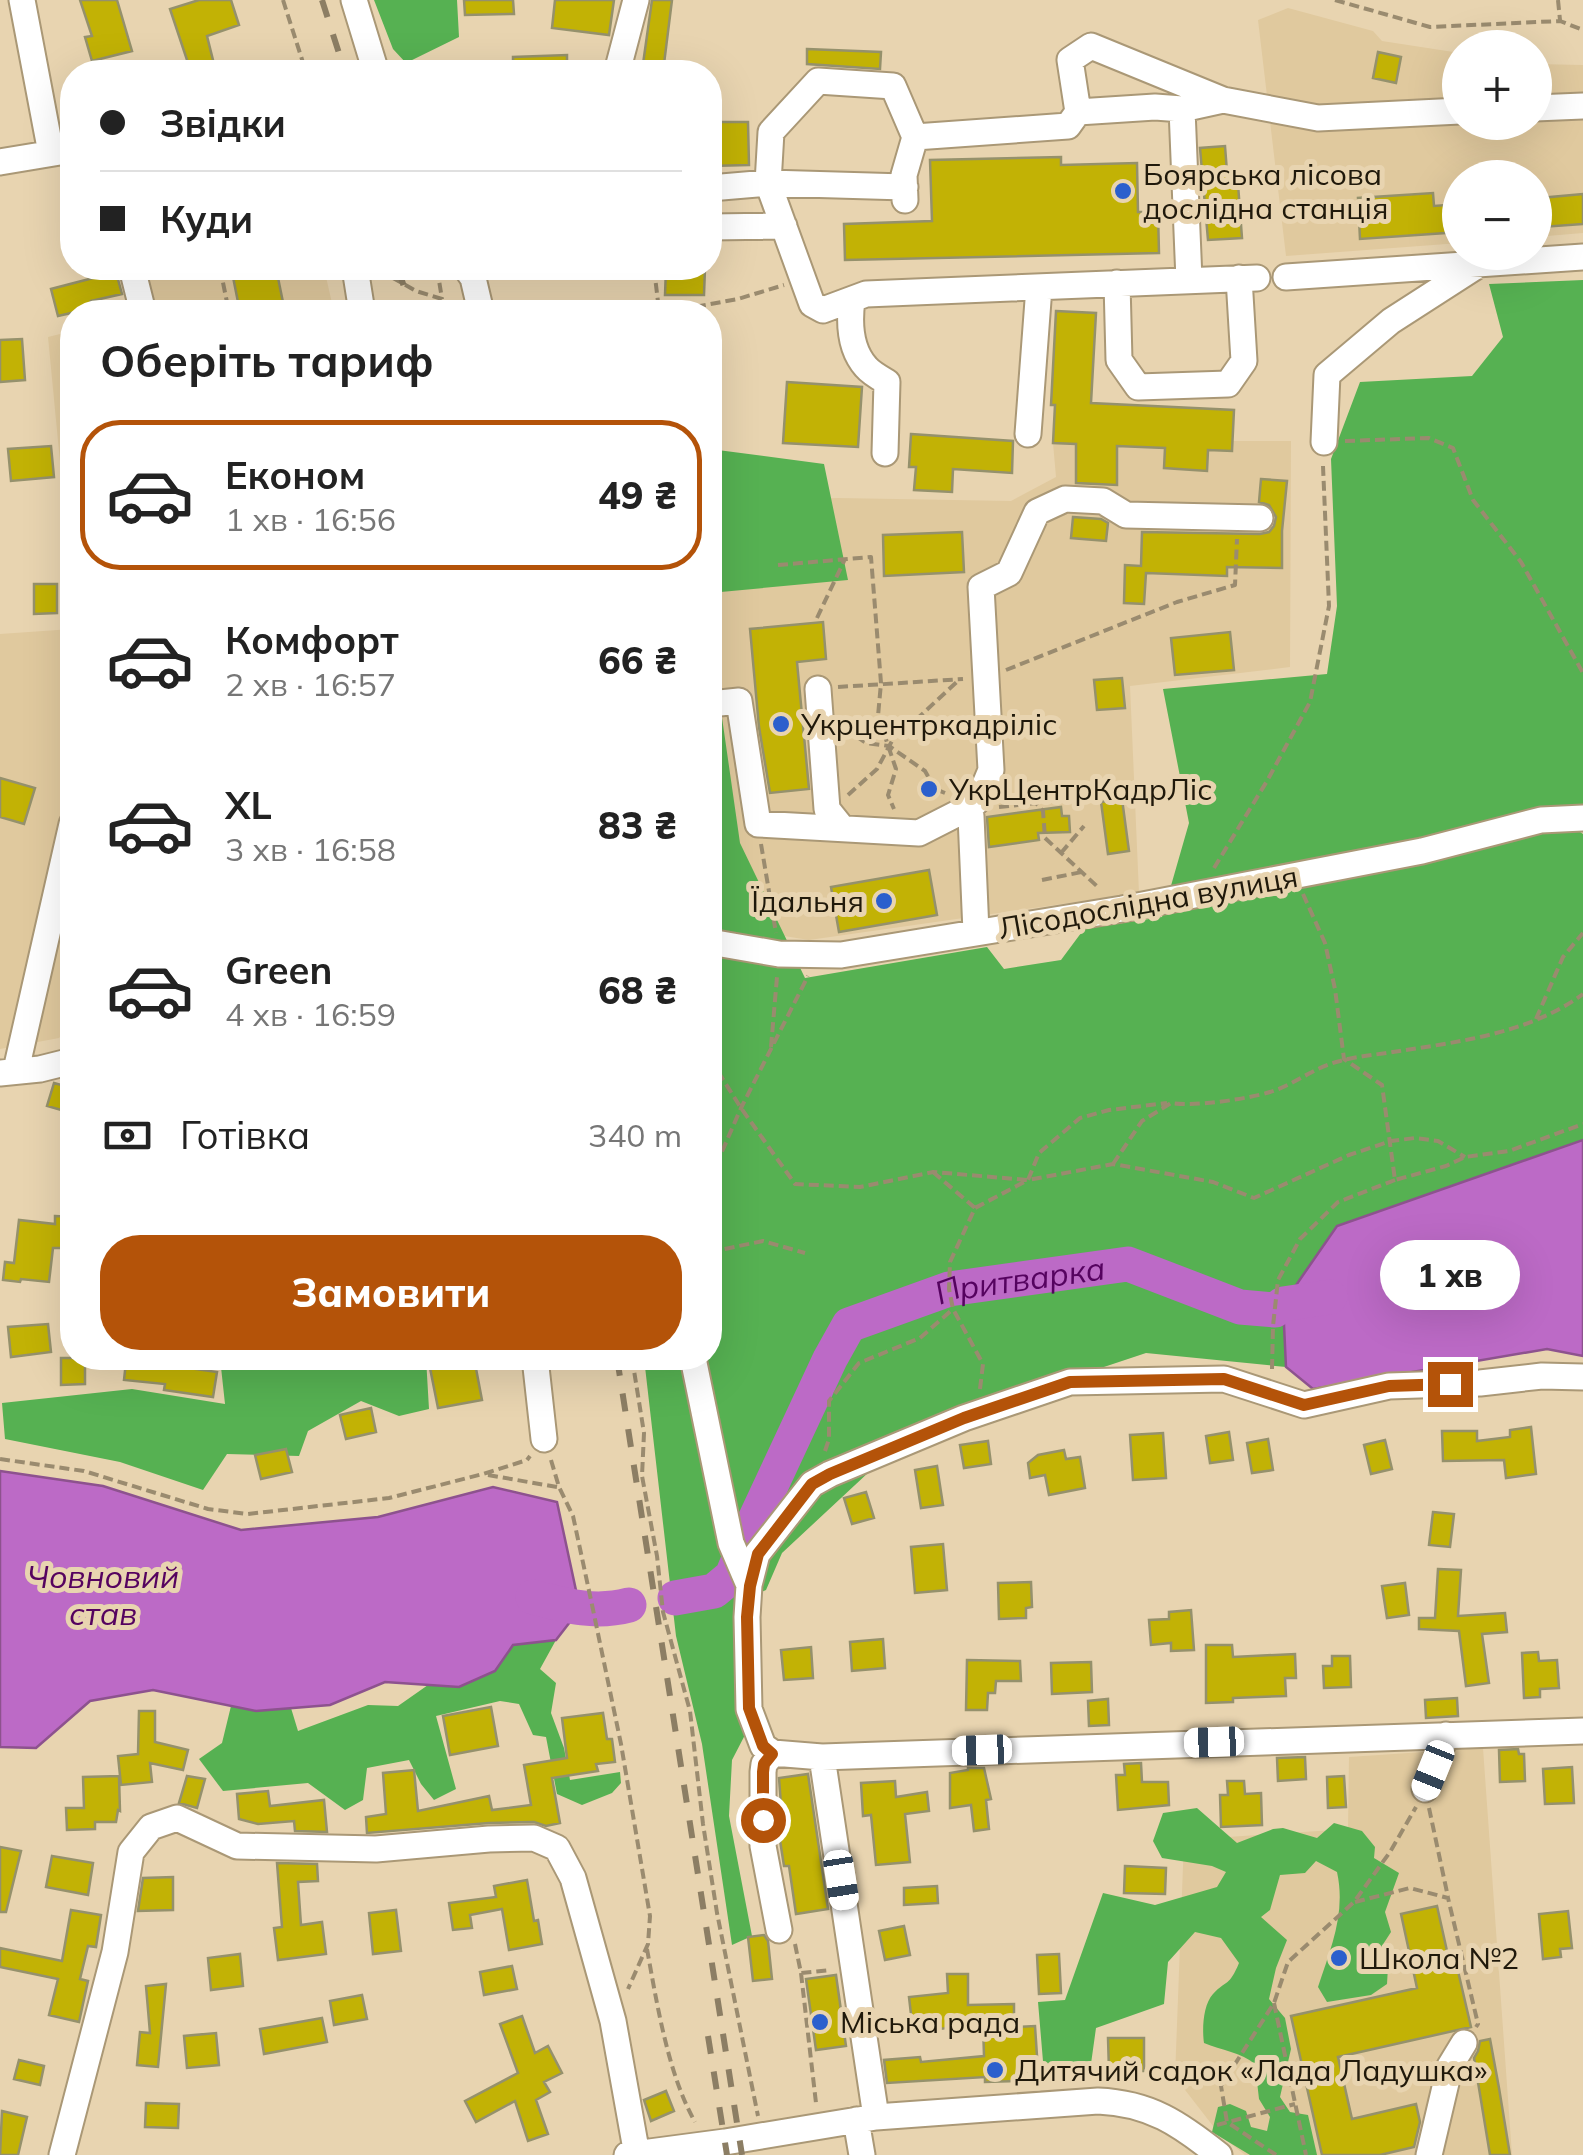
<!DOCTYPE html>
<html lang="uk">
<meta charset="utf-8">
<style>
body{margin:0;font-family:Mulish,sans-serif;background:#f6f6f6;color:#222;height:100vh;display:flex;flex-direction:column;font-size:38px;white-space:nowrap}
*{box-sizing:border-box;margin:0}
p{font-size:32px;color:#767676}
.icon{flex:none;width:55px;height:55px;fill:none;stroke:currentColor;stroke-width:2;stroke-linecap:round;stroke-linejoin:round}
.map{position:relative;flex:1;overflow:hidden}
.side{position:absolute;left:60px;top:300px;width:662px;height:1070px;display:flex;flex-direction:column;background:#fff;border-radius:40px;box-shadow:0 10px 40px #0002}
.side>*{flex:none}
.banner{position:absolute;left:60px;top:60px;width:662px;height:220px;border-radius:40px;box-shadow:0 10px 40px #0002;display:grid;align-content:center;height:220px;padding:0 40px;background:#fff}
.buttons{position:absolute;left:1442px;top:30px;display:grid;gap:20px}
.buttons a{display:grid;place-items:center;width:110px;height:110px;border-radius:50%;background:#fff;box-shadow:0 10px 40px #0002;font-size:50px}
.end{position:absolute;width:45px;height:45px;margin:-22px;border:12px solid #b45309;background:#fff;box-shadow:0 0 0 5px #fff}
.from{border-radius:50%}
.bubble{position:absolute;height:70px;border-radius:35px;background:#fff;box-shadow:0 10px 40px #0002;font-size:32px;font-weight:800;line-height:70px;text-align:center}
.car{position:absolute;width:30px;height:60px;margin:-30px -15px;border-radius:12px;box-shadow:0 0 8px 2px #0007;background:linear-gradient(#fff 24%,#345 0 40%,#fff 0 76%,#345 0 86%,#fff 0)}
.banner b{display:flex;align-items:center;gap:35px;height:95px;font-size:38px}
.banner b+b{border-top:2px solid #e0e0e0}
.banner i{width:25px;height:25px;background:#222}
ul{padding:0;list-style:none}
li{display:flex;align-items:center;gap:30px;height:150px;margin:0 20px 15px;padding:0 20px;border:5px solid transparent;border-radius:40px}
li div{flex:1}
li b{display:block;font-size:38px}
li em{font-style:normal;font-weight:800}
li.active{border-color:#b45309}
li>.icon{width:90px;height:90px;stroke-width:1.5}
h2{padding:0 40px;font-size:45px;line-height:120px}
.pay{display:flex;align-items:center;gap:25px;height:110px;padding:0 40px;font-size:38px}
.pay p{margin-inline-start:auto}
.button{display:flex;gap:20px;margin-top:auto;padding:20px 40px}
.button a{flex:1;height:115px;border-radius:40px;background:#b45309;color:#fff;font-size:40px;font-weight:800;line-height:115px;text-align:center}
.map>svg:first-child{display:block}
.built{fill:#e0c99e}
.forest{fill:#56b152}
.water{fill:#bc6ac6;stroke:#8d528e;stroke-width:2.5}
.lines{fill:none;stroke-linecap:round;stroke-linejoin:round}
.river{stroke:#bc6ac6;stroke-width:35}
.building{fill:#c2b205;stroke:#95916c;stroke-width:2.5}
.minor-casing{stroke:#aa9876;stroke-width:29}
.path{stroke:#9a8b6f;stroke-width:4;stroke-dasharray:10 5;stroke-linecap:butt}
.minor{stroke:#fff;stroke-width:25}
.rail{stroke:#8c7e64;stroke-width:6;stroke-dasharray:18 18;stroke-linecap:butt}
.route{stroke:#b45309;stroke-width:12}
.poi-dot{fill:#2b5fcd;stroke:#e8d4b0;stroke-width:4}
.labels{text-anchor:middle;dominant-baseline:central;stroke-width:10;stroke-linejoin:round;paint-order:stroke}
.poi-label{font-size:30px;fill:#20190b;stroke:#e8d4b0;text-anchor:start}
.street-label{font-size:30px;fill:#20190b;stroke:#e8d4b0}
.water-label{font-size:32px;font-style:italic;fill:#55035f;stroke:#e8d4b0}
</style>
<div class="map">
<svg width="1583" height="2155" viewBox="0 0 1583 2155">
<rect width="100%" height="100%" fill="#e8d4b0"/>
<path class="built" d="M1288 8 1373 31 1382 41 1460 53V122H1535V64L1583 65V233L1535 237V178H1460V243L1286 256 1258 20Z
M136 268H324L334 312H142Z
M72 331V534H67L48 337Z
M1232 441H1291L1290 667 1130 686 1139 893 809 940 740 929 710 679V501L838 498 1011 501 1056 477 1053 443 1231 451Z
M72 629V1024L59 1038 0 1049V634Z
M1483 1748 1512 2155H1245L1220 2135 1175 2077 1184 1840 1348 1829 1349 1757Z"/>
<path class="forest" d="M374 0H457L459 37 406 63 393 49Z
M1583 280V810L1557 816 1583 834V1140L1337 1226 1283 1304 1286 1367 1146 1353 881 1441 884 1458 782 1553 766 1590 739 1602 746 1733 732 1760 729 1816 752 1936 732 1945 702 1744 676 1636 644 1358H710V634L740 843 805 978 987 947 1004 969 1061 960 1084 929 1162 917 1189 823 1163 689 1327 674 1337 606 1331 459 1360 382 1472 376 1503 337 1489 284Z
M710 449 824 464 848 580 710 593Z
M220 1358H275L277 1362 298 1358H426L429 1409 399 1416 361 1401 308 1431 299 1456 227 1454 203 1490 120 1462 5 1439 2 1403 132 1389 225 1404Z
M556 1640 540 1669 556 1683 551 1713 564 1748 570 1780 620 1772 621 1783 612 1793 582 1805 557 1794 546 1737 533 1735 519 1704 500 1701 436 1716 456 1789 434 1800 421 1784 409 1760 367 1768 363 1800 345 1810 308 1783 223 1791 199 1759 222 1743 231 1706 256 1711 291 1708 298 1731 368 1705 398 1706 428 1685 459 1687 495 1671 513 1645Z
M1197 1808 1237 1843 1273 1829 1283 1828 1317 1838 1334 1823 1362 1831 1375 1847 1374 1858 1399 1873 1385 1912 1391 1932 1380 1949 1388 1967 1387 1984 1371 1995 1327 2002 1318 1987C1331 1948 1346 1913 1337 1872L1316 1861 1305 1873 1280 1875 1270 1910 1261 1917 1287 1940 1276 1968 1269 1999 1285 2018 1291 2049 1280 2097 1290 2112 1308 2115 1317 2155H1250L1212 2132 1218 2107 1230 2104 1246 2111 1251 2127 1267 2131 1270 2117 1259 2099 1255 2064C1242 2053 1221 2050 1204 2043 1202 2029 1203 2005 1213 1994 1227 1979 1229 1987 1239 1963L1221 1938 1195 1932 1168 1962 1164 2004 1096 2028 1090 2071 1044 2073 1038 2002 1065 2000 1103 1893 1155 1905 1217 1887 1226 1872 1212 1866 1162 1858 1153 1841 1163 1813Z"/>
<path class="water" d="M1583 1140V1356L1547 1349 1313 1389 1286 1367 1283 1304 1337 1226Z
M0 1471 103 1486 241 1530 378 1517 493 1487 557 1502 580 1609 556 1640 513 1645 495 1671 459 1687 385 1682 330 1705 256 1711 153 1690 90 1701 36 1748 0 1747Z"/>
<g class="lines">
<g class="river">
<path d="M533 1597C567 1606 595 1614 629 1605"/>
<path id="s1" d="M675 1598 714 1591 732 1576 753 1524 830 1359 849 1325 949 1289 1128 1264 1240 1307 1275 1310 1283 1304 1330 1297"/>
</g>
</g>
<path class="building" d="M80 0H117L132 51 92 61 85 37 92 36Z
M199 0H231L239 25 207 36 216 72H191L170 9Z
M464 0H513L514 14 465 15Z
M555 0H614L609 35 552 28Z
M652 0H672L663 72 642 71Z
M807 49 881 52 880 69 807 64Z
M1378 52 1401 57 1396 83 1373 78Z
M567 55V72H513V57Z
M710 122H748L749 165 710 166Z
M1225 146 1228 185 1238 184 1242 238 1208 240 1200 148Z
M1061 157V165L1137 163 1138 212H1158L1159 253 845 260 844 224 932 221 930 160Z
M1433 193 1434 206 1460 204V232L1360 239 1358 198Z
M1583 194V224L1542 227 1540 198Z
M243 268H276L285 312H240L233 277 245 275Z
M666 268H705L704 295H665Z
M116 272 122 294 91 301 93 308 58 316 51 289Z
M1056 311 1096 313 1091 403 1234 410 1232 451 1208 450 1207 471 1164 468 1165 448 1117 446V485L1076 483V444L1053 443 1055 405H1051Z
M22 339 25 380 0 382V340Z
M787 382 862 387 858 447 783 443Z
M911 434 1013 441 1012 473 953 469 952 492 914 490 916 467H909Z
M51 446 54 477 11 481 8 449Z
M1261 479 1287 481 1282 531V568L1227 567V576L1146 573 1144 604 1124 603 1125 565 1141 566 1142 532 1260 534 1269 532 1274 526 1276 517 1269 505 1259 502Z
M1073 517 1101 519 1108 523 1106 541 1071 538Z
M962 532 964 572 884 576 883 535Z
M34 584H57V613L34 614Z
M823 622 826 659 797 662 809 789 770 793 759 727 750 629Z
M1230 632 1234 670 1175 675 1171 638Z
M1122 678 1125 708 1097 710 1094 680Z
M0 778 35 788 24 824 0 817Z
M1122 799 1129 851 1108 854 1101 802Z
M1061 807 1062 816H1069L1070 832 1038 833 1039 840 989 847 987 817Z
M929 870 937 915 839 932 831 887Z
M54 1083 72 1088V1113L47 1106Z
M55 1216 72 1217V1248H53L49 1282 21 1279 20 1282 3 1280 5 1262 14 1263 19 1220 55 1224Z
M48 1324 51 1352 11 1357 8 1327Z
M61 1358H85V1384L61 1385Z
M428 1358H474L482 1400 438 1408Z
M126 1362 167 1366 168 1365 217 1372 213 1397 164 1390 165 1384 124 1380Z
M371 1408 376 1432 346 1439 340 1415Z
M1531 1427 1536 1474 1506 1478 1504 1460 1443 1461 1442 1431H1477V1441L1510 1437V1430Z
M1229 1432 1233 1460 1210 1463 1206 1436Z
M1163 1433 1166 1478 1133 1480 1130 1435Z
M1268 1439 1273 1470 1252 1473 1247 1443Z
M1385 1440 1392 1469 1371 1474 1364 1445Z
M988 1441 991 1464 964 1468 960 1445Z
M286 1449 292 1472 261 1479 255 1455Z
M1064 1450 1066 1459 1080 1457 1085 1488 1049 1495 1045 1475 1030 1478 1028 1463 1038 1455Z
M937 1466 943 1505 921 1508 915 1470Z
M866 1492 874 1518 852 1524 844 1498Z
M1433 1512 1454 1514 1450 1547 1429 1545Z
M943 1544 947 1590 915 1593 911 1547Z
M1438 1569 1461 1570 1458 1616 1505 1613 1507 1632 1482 1634 1489 1683 1466 1686 1459 1631 1419 1629V1618H1435Z
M1031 1582 1032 1607 1026 1608V1618L999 1619 998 1583Z
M1405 1583 1409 1615 1387 1618 1382 1586Z
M1191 1610 1194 1650 1171 1651V1643L1151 1645 1149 1620 1169 1619V1612Z
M883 1639 885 1668 852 1671 850 1642Z
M1206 1645H1232L1233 1657 1295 1654 1296 1678H1285L1286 1696 1233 1698V1702L1206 1703Z
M811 1647 813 1678 784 1680 781 1650Z
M1538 1652 1539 1661 1557 1660 1559 1688 1540 1689V1697L1524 1698 1522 1653Z
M1332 1656H1350L1351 1687 1324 1688 1323 1666H1332Z
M967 1660 1020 1661 1021 1681H996L995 1693H988L987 1710H966Z
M1091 1662 1092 1692 1052 1694 1051 1663Z
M1457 1698 1458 1716 1426 1718 1425 1700Z
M1108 1699 1109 1725 1089 1726 1088 1701Z
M491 1707 498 1746 450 1755 443 1716Z
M139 1711H155V1742L188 1750 183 1770 150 1763 152 1782 121 1785 118 1756 138 1754Z
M603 1713 607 1739H612L615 1762 596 1764 598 1771 552 1778 560 1823 546 1826 534 1822 489 1823 367 1833 366 1817 386 1814 383 1773 414 1770 418 1811 489 1796 492 1810 531 1805 524 1765 567 1758 562 1718Z
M1518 1749 1519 1754H1524L1525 1781 1500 1782 1499 1750Z
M1305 1757 1306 1779 1278 1781 1277 1758Z
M1141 1763 1142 1782H1168L1169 1805 1118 1810 1116 1775H1125L1124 1764Z
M1572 1767 1574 1803 1545 1804 1543 1769Z
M968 1768H984L991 1799 986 1800 989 1829 974 1831 971 1805 950 1808V1773L968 1770Z
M808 1774 828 1909 796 1914 789 1866H784L779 1834V1819L782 1818 779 1778Z
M119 1776 120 1811 118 1810 116 1822H95V1829L67 1830 66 1808H84L83 1777Z
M187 1776 205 1779 197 1808 179 1803Z
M1344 1776 1346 1807 1328 1808 1327 1777Z
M895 1781 896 1797 927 1792 929 1811 905 1814 910 1862 876 1865 871 1815 863 1816 861 1783Z
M1227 1781H1244L1245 1794 1261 1793 1262 1825 1221 1827 1220 1795H1228Z
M268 1791 270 1806 324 1800 327 1832 295 1831 294 1821 258 1824 239 1819 237 1794Z
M0 1847 21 1851 6 1912H0Z
M52 1856 93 1863 88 1895 46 1887Z
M277 1863 317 1864 318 1881 298 1882 301 1925 322 1922 326 1954 278 1960 274 1928 282 1927Z
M1125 1866 1166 1868 1165 1894 1124 1893Z
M173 1877V1910L138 1911 143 1878Z
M527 1880 534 1921 538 1920 542 1944 509 1950 502 1909 470 1915 472 1928 453 1930 449 1903 496 1897 494 1886Z
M937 1886 938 1903 904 1905V1888Z
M1437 1906 1449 1960 1455 1958 1471 2027 1338 2057 1352 2119 1416 2104 1420 2122 1414 2147 1380 2155H1322L1291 2016 1417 1988 1401 1914Z
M71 1910 101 1915 96 1947 88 1946 80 1979 88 1981 79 2022 49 2015 58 1979 0 1967V1948L62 1961Z
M396 1910 401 1951 373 1954 369 1913Z
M1568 1911 1572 1948 1560 1949 1561 1957 1543 1959 1539 1914Z
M904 1926 910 1955 885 1960 879 1931Z
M764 1935 768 1941 772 1979 753 1981 748 1937Z
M240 1954 243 1986 211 1990 208 1958Z
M1059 1954 1061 1993 1039 1994 1037 1955Z
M512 1966 517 1989 484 1995 480 1972Z
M947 1974H968V2005L1014 2004V2027L1035 2026 1038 2071 1022 2072V2081L985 2082V2077L887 2083 884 2060 920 2057 921 2062 984 2056 983 2024 948 2026V2028L913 2032 909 1997 948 1993Z
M836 1975 846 2046 816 2050 806 1979Z
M166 1984 158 2067 137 2065 140 2032 150 2033 146 1986Z
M362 1995 367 2019 334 2025 330 2001Z
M522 2016 535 2053 548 2046 562 2073 544 2082 550 2092 536 2100 548 2134 528 2141 515 2101 476 2122 465 2101 518 2073 500 2024Z
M322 2018 327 2042 264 2054 260 2029Z
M216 2033 219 2065 187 2068 184 2036Z
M1108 2038H1144V2071H1109Z
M1490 2039 1499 2088 1510 2155H1490L1474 2058 1478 2051 1480 2041Z
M19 2060 44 2066 40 2085 14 2079Z
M666 2091 674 2111 651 2121 644 2100Z
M146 2103 179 2104 178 2128 145 2127Z
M2 2111 27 2117 18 2155H0Z"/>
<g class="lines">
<defs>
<path id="minor" d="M22 0 51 153
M354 0 376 72
M617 72 636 0
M1535 108 1583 106
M1182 109 1155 107 1078 112 1068 126 915 137 893 86 818 81 771 132 768 183 812 304 823 310 866 294 1257 278
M1078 112 1070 60 1091 46 1223 100
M0 162 72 150
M710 188 768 183 905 187
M905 200 904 175 915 137
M710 227 784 226
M132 268 143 312
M355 268 362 312
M466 268 473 278 481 312
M1286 277 1583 257
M1189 280 1182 109 1223 100 1318 118 1460 111
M1117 283 1119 360 1138 387 1228 384 1244 361 1239 278
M852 300C849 322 850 349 866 367 871 373 880 378 887 382L885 453
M1028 434 1039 287
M1324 442 1327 375 1391 321 1478 265
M818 689 827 809 843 829
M710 704 739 701 758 824 919 833 972 806 979 799 991 770 981 587 1009 573 1037 512 1065 499 1103 501 1126 515 1260 518
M971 816 976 932
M710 942 779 954 841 955 1122 909 1422 851 1541 820 1583 818
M16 1070 72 824
M0 1073 40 1069 72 1061
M535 1358 544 1439
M693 1358 731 1543 749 1585
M773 1753 764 1764 763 1772V1846L779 1930
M822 1757 773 1753 763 1746 749 1709 747 1617 749 1585 757 1554 812 1484 830 1474 964 1418 1070 1382 1224 1379 1304 1405 1389 1386 1480 1383 1542 1376 1583 1377
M1425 1789 1446 1735
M876 2117 822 1757 1583 1731
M856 2120 862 2155
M62 2155 115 1952 131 1852 151 1827 177 1818 237 1846 376 1849 489 1839 534 1838 557 1848 573 1878 613 2021 637 2155
M627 2155 725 2142 876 2117 1098 2101C1150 2103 1180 2124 1219 2155
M1429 2155 1450 2066 1464 2043"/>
</defs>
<use href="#minor" class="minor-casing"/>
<path class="path" d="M283 0 306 72
M1335 0 1430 27 1560 21 1583 30
M1558 0 1560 20
M220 268 229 312
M437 268 442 299
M654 268 658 302 673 311 738 299 784 285
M379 270 416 291 442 299 445 312
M1345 441 1429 438 1453 448 1473 500 1521 562 1583 673
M778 565 871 557 881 683 878 716 896 769 888 795 894 809
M817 618 845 559
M1006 670 1177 602 1235 585 1237 539
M838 687 963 679
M844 728 866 743 889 746 925 771 935 789 945 793
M848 795 877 769 901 724 919 717 960 679
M999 807 1036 803 1043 811 1045 838 1100 889
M761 844 776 933
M1061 853 1084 826
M1214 868 1267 781 1310 702 1329 606 1323 466
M1042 880 1082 872
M1303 894 1325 943 1335 989 1344 1059 1382 1085 1395 1180 1446 1166 1465 1157 1509 1151 1583 1124
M1536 1019 1563 957 1583 933
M771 1047 777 977
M710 1059 741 1108 795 1184 860 1187 933 1172 1028 1180 1113 1164 1213 1182 1254 1198 1349 1155 1391 1141 1415 1138 1438 1141 1465 1157
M1113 1164 1142 1121 1171 1103C1194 1107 1247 1099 1270 1092 1294 1085 1314 1067 1340 1061 1357 1056 1375 1055 1393 1052 1457 1042 1529 1034 1583 994
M933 1172 975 1208
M710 1179 741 1108 808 976
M710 1252 763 1241 805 1253
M632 1358 644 1433 642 1476 657 1556 663 1612 690 1711 703 1824 717 1913 758 2116
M1272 1369 1273 1326 1278 1280 1300 1239 1338 1202 1395 1180
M980 1389 983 1364 953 1309 949 1289 950 1262 975 1208 1028 1180 1039 1153 1080 1118 1109 1110 1167 1103
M825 1451 829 1439V1401L859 1363 920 1338 953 1309
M0 1459 84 1471 208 1509 248 1514 389 1498 483 1474 527 1460 530 1456
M551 1460 559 1487 573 1516 591 1600 621 1744 650 1916 648 1944 628 1989
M488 1475 557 1487
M1429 1808 1448 1897
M1355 1902 1410 1888 1448 1898 1478 2024 1476 2027
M795 1944 801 1973 831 1970
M647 1949C657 2004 668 2074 695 2122
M801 1973 816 2103
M1274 2003 1306 2155
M1217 2125 1295 2104
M1276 2155 1227 2122 1221 2086 1274 2003 1288 1962 1354 1902 1390 1852 1416 1807"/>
<use href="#minor" class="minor"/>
<path class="rail" d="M322 0 345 72
M398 268 412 312
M617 1358 742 2155
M708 2036 727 2155"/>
</g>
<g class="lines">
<path class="route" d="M763 1820V1772L764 1764 772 1754 763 1746 749 1708 747 1617 750 1586 758 1554 812 1484 830 1474 964 1418 1070 1382 1224 1379 1304 1405 1389 1386 1450 1384"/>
</g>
<g class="poi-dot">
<circle cx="1123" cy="191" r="10"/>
<circle cx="781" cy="724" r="10"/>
<circle cx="929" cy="789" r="10"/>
<circle cx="884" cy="901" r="10"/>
<circle cx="1339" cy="1958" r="10"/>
<circle cx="820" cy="2022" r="10"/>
<circle cx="995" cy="2070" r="10"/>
</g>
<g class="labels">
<g class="poi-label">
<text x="1143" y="174">Боярська лісова<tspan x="1143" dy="34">дослідна станція</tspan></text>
<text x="801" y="724">Укрцентркадріліс</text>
<text x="949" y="789">УкрЦентрКадрЛіс</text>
<text x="864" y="901" text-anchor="end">Їдальня</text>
<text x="1359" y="1958">Школа №2</text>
<text x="840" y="2022">Міська рада</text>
<text x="1015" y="2070">Дитячий садок «Лада Ладушка»</text>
</g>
<g class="street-label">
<text transform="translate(1148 902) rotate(-10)">Лісодослідна вулиця</text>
</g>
<g class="water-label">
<text stroke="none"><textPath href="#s1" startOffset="518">Притварка</textPath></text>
<text x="103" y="1576">Човновий<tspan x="103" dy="37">став</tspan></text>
</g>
</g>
</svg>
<div class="buttons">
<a>+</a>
<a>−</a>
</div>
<i class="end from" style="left:763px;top:1820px"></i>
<i class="end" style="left:1450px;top:1384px"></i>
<div class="bubble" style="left:1380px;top:1240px;width:140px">1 хв</div>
<i class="car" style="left:1214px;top:1742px;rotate:268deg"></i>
<i class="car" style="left:982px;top:1750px;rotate:268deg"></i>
<i class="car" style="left:1433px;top:1770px;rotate:202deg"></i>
<i class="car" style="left:841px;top:1880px;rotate:171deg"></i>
<div class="banner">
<b><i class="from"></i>Звідки</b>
<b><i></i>Куди</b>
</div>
<section class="side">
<h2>Оберіть тариф</h2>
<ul>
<li class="active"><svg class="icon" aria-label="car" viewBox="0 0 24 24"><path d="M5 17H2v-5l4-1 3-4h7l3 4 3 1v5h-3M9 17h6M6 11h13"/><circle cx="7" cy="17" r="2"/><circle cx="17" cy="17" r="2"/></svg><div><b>Економ</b><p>1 хв · 16:56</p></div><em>49 ₴</em></li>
<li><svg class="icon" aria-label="car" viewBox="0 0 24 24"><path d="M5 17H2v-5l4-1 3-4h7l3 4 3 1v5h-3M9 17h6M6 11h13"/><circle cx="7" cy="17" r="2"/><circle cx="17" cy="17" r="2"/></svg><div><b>Комфорт</b><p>2 хв · 16:57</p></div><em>66 ₴</em></li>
<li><svg class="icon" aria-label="car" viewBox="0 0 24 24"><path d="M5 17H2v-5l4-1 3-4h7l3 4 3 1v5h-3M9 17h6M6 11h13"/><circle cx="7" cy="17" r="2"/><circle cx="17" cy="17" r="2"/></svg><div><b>XL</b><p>3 хв · 16:58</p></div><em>83 ₴</em></li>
<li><svg class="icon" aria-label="car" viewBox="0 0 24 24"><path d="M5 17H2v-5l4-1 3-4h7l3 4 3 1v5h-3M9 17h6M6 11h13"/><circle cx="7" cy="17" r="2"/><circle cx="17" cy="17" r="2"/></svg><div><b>Green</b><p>4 хв · 16:59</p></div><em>68 ₴</em></li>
</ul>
<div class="pay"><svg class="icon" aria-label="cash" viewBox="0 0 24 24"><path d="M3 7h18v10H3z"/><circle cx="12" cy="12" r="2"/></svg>Готівка<p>340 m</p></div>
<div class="button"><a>Замовити</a></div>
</section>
</div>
